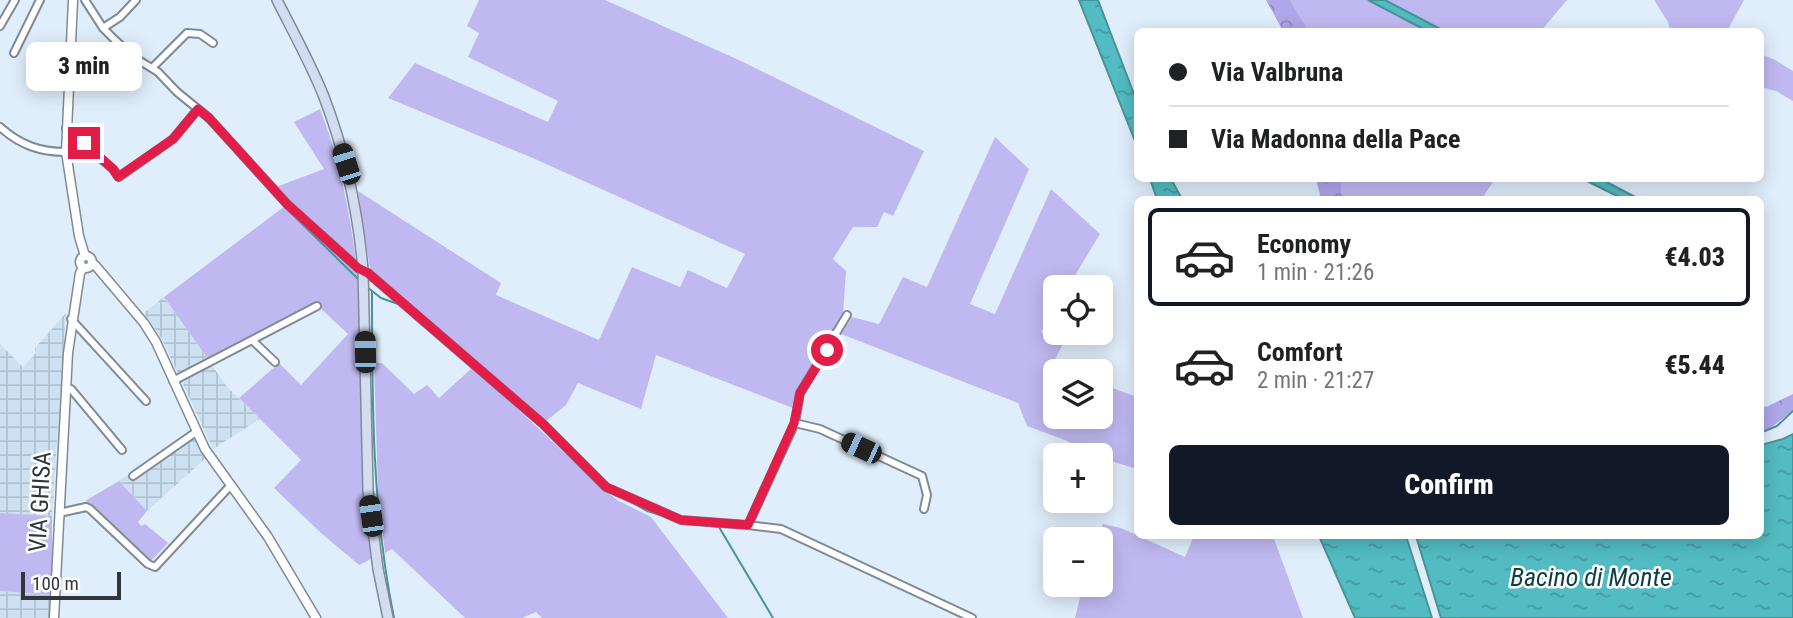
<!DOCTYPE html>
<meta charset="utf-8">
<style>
body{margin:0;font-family:"Roboto Condensed",sans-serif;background:#f2f2f2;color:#202124;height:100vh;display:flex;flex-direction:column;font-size:26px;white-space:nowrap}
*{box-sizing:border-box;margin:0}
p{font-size:23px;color:#757577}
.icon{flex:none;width:38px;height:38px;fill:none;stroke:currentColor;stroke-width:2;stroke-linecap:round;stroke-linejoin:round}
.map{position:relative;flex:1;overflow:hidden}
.panel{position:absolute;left:1134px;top:196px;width:630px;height:343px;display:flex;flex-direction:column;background:#fff;border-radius:10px;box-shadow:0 4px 18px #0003}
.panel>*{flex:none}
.top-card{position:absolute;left:1134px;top:28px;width:630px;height:154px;border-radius:10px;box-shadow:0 4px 18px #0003;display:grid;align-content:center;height:154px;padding:0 35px;background:#fff}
.buttons{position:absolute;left:1043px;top:275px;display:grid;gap:14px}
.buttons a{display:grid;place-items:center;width:70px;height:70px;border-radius:10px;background:#fff;box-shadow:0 4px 18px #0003;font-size:35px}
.scale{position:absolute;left:21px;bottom:18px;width:100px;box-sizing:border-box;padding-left:7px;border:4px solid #30363a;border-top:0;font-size:19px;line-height:24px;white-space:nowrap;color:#30363a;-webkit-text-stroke:5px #fff;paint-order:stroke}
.end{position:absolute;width:32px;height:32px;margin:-16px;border:9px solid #e11d48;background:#fff;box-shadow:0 0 0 4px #fff}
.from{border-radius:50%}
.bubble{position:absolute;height:49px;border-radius:10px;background:#fff;box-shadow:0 4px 18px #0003;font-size:23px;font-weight:800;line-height:49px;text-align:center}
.car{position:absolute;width:21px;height:42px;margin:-21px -10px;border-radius:9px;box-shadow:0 0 5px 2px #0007;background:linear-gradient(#222 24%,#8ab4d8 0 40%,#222 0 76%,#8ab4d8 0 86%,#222 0)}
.top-card b{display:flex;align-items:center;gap:24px;height:66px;font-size:26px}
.top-card b+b{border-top:2px solid #e0e0e0}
.top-card i{width:18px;height:18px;background:#202124}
ul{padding:12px 0 0;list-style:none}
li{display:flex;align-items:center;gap:21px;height:98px;margin:0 14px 10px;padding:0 21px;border:4px solid transparent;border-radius:10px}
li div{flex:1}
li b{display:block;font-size:26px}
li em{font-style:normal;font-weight:800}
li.selected{border-color:#111827}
li>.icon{width:63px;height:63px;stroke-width:1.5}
.primary-button{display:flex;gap:14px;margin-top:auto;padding:14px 35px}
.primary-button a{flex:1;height:80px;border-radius:10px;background:#111827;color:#fff;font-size:28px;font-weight:800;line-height:80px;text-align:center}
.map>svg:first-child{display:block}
.industrial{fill:url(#industrial-grid)}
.green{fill:#c0b9f1}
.forest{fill:url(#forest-crowns)}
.water{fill:url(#water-ripples);stroke:#489499;stroke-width:2}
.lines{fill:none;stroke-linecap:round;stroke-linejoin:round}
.stream{stroke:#489499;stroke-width:2}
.minor-casing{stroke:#7e8b96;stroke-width:10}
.tertiary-casing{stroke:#7e8b96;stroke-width:11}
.secondary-casing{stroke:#7e8b96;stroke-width:12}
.minor{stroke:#fff;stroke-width:6}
.tertiary{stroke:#fff;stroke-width:8}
.secondary{stroke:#d4dcf2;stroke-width:9}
.route{stroke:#e11d48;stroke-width:9}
.labels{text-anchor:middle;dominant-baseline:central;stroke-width:5;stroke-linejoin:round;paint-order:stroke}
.street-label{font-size:24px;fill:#30363a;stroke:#fff}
.water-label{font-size:26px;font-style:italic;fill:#0e3f43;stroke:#fff}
</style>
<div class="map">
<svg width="1793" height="618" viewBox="0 0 1793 618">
<defs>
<pattern id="industrial-grid" width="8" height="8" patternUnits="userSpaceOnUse" patternTransform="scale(1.75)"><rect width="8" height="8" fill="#cee1f2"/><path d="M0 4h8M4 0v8" fill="none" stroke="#b1c2d0"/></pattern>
<pattern id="forest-crowns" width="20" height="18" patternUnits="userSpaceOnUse" patternTransform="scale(1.75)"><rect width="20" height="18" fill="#b0a7eb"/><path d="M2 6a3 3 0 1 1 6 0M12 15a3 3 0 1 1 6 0" fill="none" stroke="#9089bf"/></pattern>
<pattern id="water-ripples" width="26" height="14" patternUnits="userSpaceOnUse" patternTransform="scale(1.75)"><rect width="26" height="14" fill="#52bcc2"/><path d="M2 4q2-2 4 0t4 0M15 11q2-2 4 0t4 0" fill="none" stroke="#449a9f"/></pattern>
</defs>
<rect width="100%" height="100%" fill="#e0eefb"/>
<path class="industrial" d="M164 297 228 388 260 419 213 449 162 339 144 313Z
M66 313 52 516 0 514V344L23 367 36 353 35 348Z
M191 431 207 457 147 511 119 481Z
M0 591 52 595 51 618H0Z"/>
<path class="green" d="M479 0H605L741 61 924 151 893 216 884 212 877 227H853L833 259 846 271 843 314 797 392 793 408 656 355 641 409 578 383 566 405 545 422 370 269 358 191 501 283 496 295 599 340 632 267 680 287 688 270 727 288 745 254 535 159 388 98 415 63 548 122 558 101 468 57 479 33 467 26Z
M1290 0H1368L1427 31H1309Z
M1385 0H1567L1540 32 1444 31Z
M1654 0H1744L1727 31 1671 32 1668 22Z
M1761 54 1775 60 1793 71V101L1776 91 1761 87Z
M320 109C374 248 361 411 371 559L359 565 321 533 274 488 301 460 239 398 279 363 301 385 348 334 318 306 210 362 164 297 289 203 276 187 324 169 294 122Z
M995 137 1029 169 970 304 995 314 1051 189 1100 234 1068 287H1055V309L1041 332 1064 342 1051 367 1060 371H1055V416H1101V384L1137 397V469L1101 458V455H1094L1065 440 1027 426 1018 403 841 334 852 317 879 324 903 277 927 287Z
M1341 179V178L1495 179 1481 200 1342 199Z
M374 363H382L414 394 427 385 439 398 473 367 605 491 619 501 651 517 728 618H542L536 612 522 618H465L392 549 385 553 378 492Z
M119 481 147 511 138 522 141 526 145 524 168 543 151 561 91 505 85 501Z
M0 513 52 516V595L0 591Z
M1103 524 1121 528 1185 557 1194 536H1273L1303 618H1075L1083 585 1101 584V539H1097Z"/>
<path class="forest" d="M1266 0H1290L1309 31H1283Z
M1316 179H1341L1342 199H1321Z
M1793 394V411L1765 432 1761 431V406L1766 407Z"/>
<path class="water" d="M1079 0H1098L1137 102V146Z
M1368 0H1385L1444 31H1427Z
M1150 179H1171L1182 199H1157Z
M1583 179H1601L1639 199H1623Z
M1793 434V618H1441L1416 536H1760L1761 445 1783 439Z
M1319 536H1406L1432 618H1355Z"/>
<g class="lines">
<path class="stream" d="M200 115 215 129
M247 164 287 209 360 281
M367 287 381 298 401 305
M372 292C372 401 372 511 394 618
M1760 433 1777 426 1793 411
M619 495 647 511 664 516
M693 524 719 527 773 618"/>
<defs>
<path id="minor" d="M85 0 103 28 114 39 132 56 158 72 177 92 209 118 287 204 358 268 368 273 543 424 606 487 681 520 748 525 795 423 800 393 847 315
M0 26 15 0
M103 28 120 17 136 0
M14 53 40 0
M152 68 187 33 200 34 213 43
M0 127C20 145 40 152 66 152
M66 128 113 169 119 177 173 139 198 109
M71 319 146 401
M253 341 275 362
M173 381 317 306
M66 389H71L122 450
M795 423 820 429 922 476 927 495 924 509
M133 476 196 432
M59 513 86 507 90 509 148 564 155 567 230 486
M748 525 781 529 972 618"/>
<path id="tertiary" d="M73 0 66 152 79 236 85 256
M80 262a6 6 0 1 1 12 0a6 6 0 1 1-12 0Z
M92 264 95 265 144 323 156 342 205 449 268 537 316 618
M54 618 68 353 80 273 83 268"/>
<path id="secondary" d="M277 0C293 32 311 64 324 97 345 152 358 211 363 270L368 490 378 569 388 618"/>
</defs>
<use href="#minor" class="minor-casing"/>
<use href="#tertiary" class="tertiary-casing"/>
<use href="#secondary" class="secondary-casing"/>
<use href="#minor" class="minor"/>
<use href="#tertiary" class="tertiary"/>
<use href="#secondary" class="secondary"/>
</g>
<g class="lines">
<path class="route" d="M84 143 113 169 118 177 173 139 198 109 209 118 287 204 358 268 368 273 543 424 606 487 681 520 748 525 794 423 800 393 827 350"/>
</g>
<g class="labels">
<g class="street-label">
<text transform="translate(40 502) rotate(-87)">VIA GHISA</text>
</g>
<g class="water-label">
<text x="1591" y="577">Bacino di Monte</text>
</g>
</g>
</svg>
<div class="buttons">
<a><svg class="icon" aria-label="locate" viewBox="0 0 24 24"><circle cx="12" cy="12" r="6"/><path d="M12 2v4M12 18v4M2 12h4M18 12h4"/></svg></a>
<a><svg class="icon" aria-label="layers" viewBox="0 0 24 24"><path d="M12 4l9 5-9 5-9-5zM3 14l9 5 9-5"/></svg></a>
<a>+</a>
<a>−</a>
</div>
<div class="scale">100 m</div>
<i class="end from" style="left:827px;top:350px"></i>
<i class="end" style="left:84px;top:143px"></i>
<div class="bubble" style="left:26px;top:42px;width:116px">3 min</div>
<i class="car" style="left:346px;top:164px;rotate:342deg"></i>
<i class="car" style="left:365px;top:352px;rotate:359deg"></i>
<i class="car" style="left:861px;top:448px;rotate:295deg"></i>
<i class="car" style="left:371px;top:516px;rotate:352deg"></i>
<div class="top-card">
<b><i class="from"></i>Via Valbruna</b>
<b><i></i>Via Madonna della Pace</b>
</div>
<section class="panel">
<ul>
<li class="selected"><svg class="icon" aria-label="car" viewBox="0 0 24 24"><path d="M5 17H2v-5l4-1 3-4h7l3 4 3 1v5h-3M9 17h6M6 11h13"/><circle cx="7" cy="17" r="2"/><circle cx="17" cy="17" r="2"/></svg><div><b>Economy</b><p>1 min · 21:26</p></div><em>€4.03</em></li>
<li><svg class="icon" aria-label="car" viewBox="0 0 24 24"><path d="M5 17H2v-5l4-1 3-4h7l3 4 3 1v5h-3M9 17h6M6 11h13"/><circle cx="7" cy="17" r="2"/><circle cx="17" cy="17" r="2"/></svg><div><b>Comfort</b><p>2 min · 21:27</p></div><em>€5.44</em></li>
</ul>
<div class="primary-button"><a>Confirm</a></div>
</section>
</div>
